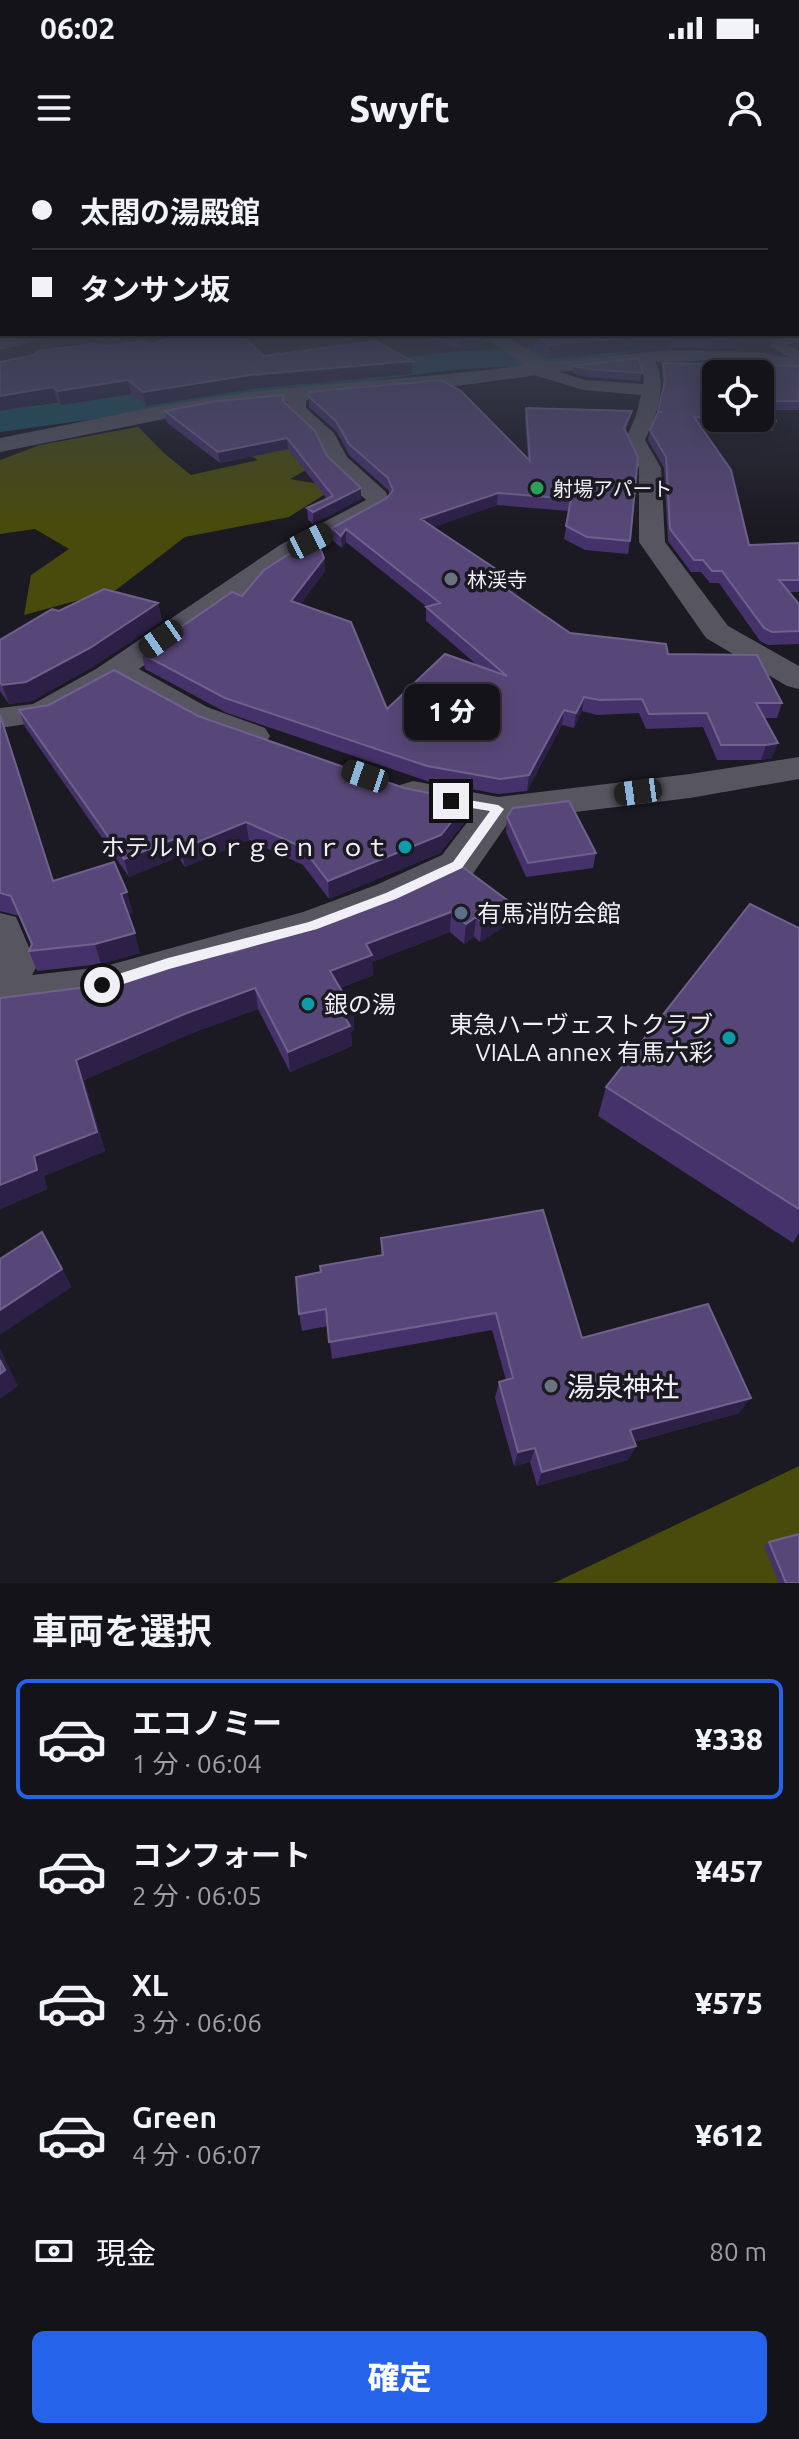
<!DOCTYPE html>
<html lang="ja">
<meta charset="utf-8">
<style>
body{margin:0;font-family:Ubuntu,"Noto Sans JP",sans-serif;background:#212027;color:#f1f3f6;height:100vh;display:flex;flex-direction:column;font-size:30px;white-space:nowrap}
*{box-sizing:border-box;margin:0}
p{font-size:26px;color:#9d9ea2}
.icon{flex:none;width:44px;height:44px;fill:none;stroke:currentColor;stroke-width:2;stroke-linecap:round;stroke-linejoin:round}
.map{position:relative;height:1423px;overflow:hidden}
.details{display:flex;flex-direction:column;background:#14131a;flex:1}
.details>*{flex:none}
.hud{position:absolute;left:0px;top:0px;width:800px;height:176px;box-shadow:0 4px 20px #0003,0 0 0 2px #333239;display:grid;align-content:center;height:176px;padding:0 32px;background:#14131a}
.tools{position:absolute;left:702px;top:200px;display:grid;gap:16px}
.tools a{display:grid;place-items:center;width:72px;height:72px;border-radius:12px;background:#14131a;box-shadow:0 4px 20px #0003,0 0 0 2px #333239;font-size:40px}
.end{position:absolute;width:36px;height:36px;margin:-18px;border:10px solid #f0eff5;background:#111;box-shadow:0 0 0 4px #111}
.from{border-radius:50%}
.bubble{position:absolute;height:56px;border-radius:12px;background:#14131a;box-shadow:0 4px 20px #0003,0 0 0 2px #333239;font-size:26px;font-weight:800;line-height:56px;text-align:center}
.car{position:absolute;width:24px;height:48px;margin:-24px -12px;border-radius:10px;box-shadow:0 0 6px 2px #0007;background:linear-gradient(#222 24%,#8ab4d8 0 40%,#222 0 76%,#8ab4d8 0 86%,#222 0)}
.hud b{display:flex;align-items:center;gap:28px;height:76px;font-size:30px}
.hud b+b{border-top:2px solid #333239}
.hud i{width:20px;height:20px;background:#f1f3f6}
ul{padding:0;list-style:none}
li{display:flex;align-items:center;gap:24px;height:120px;margin:0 16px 12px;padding:0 16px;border:4px solid transparent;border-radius:12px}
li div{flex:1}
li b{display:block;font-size:30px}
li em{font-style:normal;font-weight:800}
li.active{border-color:#2563eb}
li>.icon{width:72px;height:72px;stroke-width:1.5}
h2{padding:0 32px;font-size:36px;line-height:96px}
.pay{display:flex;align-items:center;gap:20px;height:88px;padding:0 32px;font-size:30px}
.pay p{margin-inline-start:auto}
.button{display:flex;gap:16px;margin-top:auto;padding:16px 32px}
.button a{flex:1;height:92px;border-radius:12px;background:#2563eb;color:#fff;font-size:32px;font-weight:800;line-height:92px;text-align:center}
.status{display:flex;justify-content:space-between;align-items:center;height:56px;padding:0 40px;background:#14131a;direction:ltr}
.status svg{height:22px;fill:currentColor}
header{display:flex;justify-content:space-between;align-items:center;height:104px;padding:0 32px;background:#14131a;font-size:36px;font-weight:800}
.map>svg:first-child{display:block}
.forest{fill:#484b0c}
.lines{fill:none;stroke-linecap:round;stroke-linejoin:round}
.river{fill:#1a525f;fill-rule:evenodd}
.street{fill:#575560;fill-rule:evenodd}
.secondary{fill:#575560;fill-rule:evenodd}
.wall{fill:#45326a}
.shaded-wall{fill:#2c2047}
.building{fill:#574778;stroke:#6f618c;stroke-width:2;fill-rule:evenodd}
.route{fill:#f0eff5}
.leisure-dot{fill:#2e9e5b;stroke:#1b1922;stroke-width:3}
.worship-dot{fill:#6b7280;stroke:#1b1922;stroke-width:3}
.culture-dot{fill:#0f9aa8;stroke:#1b1922;stroke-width:3}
.service-dot{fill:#5c6f8a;stroke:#1b1922;stroke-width:3}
.labels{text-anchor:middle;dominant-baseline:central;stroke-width:7;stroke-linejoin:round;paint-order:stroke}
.far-poi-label{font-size:20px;fill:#f0eff5;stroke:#1b1922;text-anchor:start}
.poi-label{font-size:24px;fill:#f0eff5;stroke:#1b1922;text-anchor:end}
.near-poi-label{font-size:28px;fill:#f0eff5;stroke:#1b1922;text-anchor:start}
</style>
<div class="status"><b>06:02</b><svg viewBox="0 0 49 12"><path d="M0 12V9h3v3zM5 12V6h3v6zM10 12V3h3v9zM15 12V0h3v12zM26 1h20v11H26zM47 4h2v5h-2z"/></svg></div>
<header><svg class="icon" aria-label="menu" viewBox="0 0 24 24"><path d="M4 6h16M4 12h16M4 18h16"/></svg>Swyft<svg class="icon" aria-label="person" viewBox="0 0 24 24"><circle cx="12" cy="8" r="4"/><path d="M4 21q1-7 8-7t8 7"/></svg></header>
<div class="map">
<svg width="799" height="1423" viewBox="0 0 799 1423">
<rect width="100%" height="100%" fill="#1b1922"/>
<path class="forest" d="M138 267 164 293 191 315 258 300 231 283 274 276 320 302 290 319 336 327 289 357 185 377 116 430 24 455 31 415 69 389 35 369 0 374V300L40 285Z
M799 1306V1423H552L556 1422Z"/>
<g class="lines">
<path class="river" d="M637 174H700L696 180 686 182 572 203 449 210 0 272V250L449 192 572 185Z"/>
<path class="street" d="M799 171V181L788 185 799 190V202L769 186 775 179Z
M27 174H56L54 177 0 190V180Z
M648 199 654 200C669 225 656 256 645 280L661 308 665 382 728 466 799 506V529L787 526 706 478 639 382V308L625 280 636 256 641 235 583 230 524 212 521 208 530 203 585 220 643 224 644 216 639 204Z
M298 227 307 233 306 248 334 273 347 297 386 332 390 343 386 348 298 397 139 509 207 547 265 568 270 576 265 584C227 593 151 543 117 524L53 560 0 568V548L33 544 96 509 280 385 366 340 330 305 318 280 286 249 289 233Z
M799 597V619L690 638 510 660 472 715 406 747 328 777 102 843 0 857V753L16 757 37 806 32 815 102 807 303 752 376 725 442 695 472 656 400 641 394 633 400 625 413 621 498 637 690 614Z"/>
<path class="secondary" d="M470 174H495L511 179 548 202 670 190 756 192 799 199V209L713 200 627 203 456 226 219 248 0 292V278C84 262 167 242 252 232 342 221 434 218 524 205L499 187Z"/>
</g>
<path class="wall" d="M410 174H487L486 185 460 188Z
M545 174H753L712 188 670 187 549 199 534 190 536 176Z
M150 185 264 196 412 201V214L252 229 146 246 131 234 61 245 57 241 0 251Z
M663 203 799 206V250H772L776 261 773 271 701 267 749 385 799 383V432H789L799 444V484L768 485 760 481 719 423H710L701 412H691L668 381 664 308 648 280 650 270 658 251 663 229 662 212Z
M574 206 642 209 640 221 586 217 573 213Z
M309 232 528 299 525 259 526 248 630 261 626 271 630 381 628 394 585 390 564 379 569 351 497 345 433 367 517 423 516 436 570 473 668 494 782 543 777 558H764L772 598 761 600H717L703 567 646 569 639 553 597 555 582 551 574 568 562 565 527 631 498 634 427 621 227 553 145 509 142 494 242 436 324 398 325 411 300 445 387 549 477 505 426 461V447H427L346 382 342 388 333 381 332 368 387 338 390 334 388 330 349 295 337 272 309 247Z
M283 241 327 296 361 328V339L313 364 308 360 307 348 327 339 288 289 220 303 166 262 165 251Z
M158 443 162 461 94 506 32 541 9 544 0 531V480L59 451Z
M19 550 198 556 467 659 440 693 329 739 303 705 249 680 185 707 178 697 129 717 25 567Z
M0 555 53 721 133 753 128 754 140 793 101 804 37 811 29 791 31 785 19 756 0 751Z
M507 657 596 693 593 708 526 717 506 672Z
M407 730 511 743 508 764 480 782 474 777 464 784 450 772 372 802 373 815 340 828 353 850 354 870 351 872 352 886 290 912 258 849 192 873 84 920 105 991 44 1016 47 1029 0 1049 95 826 149 815 231 793Z
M799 768V1073L793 1083 598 956 606 927Z
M381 1078 582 1178 739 1253 634 1282 636 1286 628 1300 537 1326 530 1302 514 1306 495 1238 499 1222 506 1220 492 1170 332 1199 328 1166 302 1171 299 1154 321 1112 381 1095Z
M769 1382 799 1423H779L764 1386Z"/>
<path class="shaded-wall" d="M467 174H487L486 185 460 188V175Z
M672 174 670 187 549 199 550 185Z
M714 174H753L712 188Z
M412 201V214L252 229 146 246 143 232 250 215Z
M128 220 131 234 61 245 58 231Z
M53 227 57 241 0 251V236Z
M632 251 630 261 622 279 624 268Z
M287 278 288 289 220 303 218 292Z
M361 328V339L313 364V352Z
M498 333 497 345 421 372V359Z
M346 369V382L342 388 341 376Z
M324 398 325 411 293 455 291 441Z
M517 423 516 436 502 426Z
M158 443 162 461 94 506 32 541 9 544 2 525Z
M584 537 582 551 574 568 576 553Z
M564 550 562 565 527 631 529 615Z
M778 583 772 598 761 600 766 585Z
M468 641 467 659 440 693 329 739 328 721Z
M246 662 249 680 185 707 181 689Z
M174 679 178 697 129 717 124 699Z
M127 732 133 753 127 754 121 734Z
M511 743 508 764 480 782 482 762Z
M451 752 450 772 372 802 373 815 331 831 330 811 366 784Z
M476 757 474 777 464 784 466 764Z
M135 773 140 793 101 804 95 784Z
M255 828 258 849 192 873 84 920 105 991 44 1016 47 1029 0 1049V1025L34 996 76 900 187 853Z
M353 850 354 870 351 872 352 886 290 912 288 892 343 854Z
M42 1072 72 1127 0 1175V1150Z
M0 1188 18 1226 0 1239Z
M751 1238 739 1253 622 1285 630 1270Z
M636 1286 628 1300 537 1326 542 1312Z
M535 1288 530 1302 514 1306 518 1292Z"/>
<path class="building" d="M179 174H241L264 196 376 181 412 201 250 215 143 232 128 220 58 231 53 227 0 236V202L34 195 38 191 95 184 107 186 144 181 150 185Z
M545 174H667L550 185 536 176Z
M638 198 642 209V213L587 209 574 206Z
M663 203 799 206V241H769L776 261 694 257 731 310 749 385 799 383V420H779L799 444V471L772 472 764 468 722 411H712L703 400H694L670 369 666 297 650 270 658 252H662L658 251 665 221ZM716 214H760V258H716Z
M441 220 461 231 530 301 526 248 632 251 624 268 638 297 630 381 587 377 566 366 571 339 498 333 421 359 517 423 502 426 570 473 666 484 668 494 757 495 782 543H756L778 583 766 585H721L707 553 649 554 642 539 600 540 584 537 576 553 564 550 529 615 500 619 427 606 225 538 142 494 232 432 242 436 264 410 316 377 324 398 291 441 351 462 387 549 445 494 507 516 426 447 440 443 346 369 341 376 332 368 387 338 393 330 388 318 349 284 336 261 308 236 309 232Z
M283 235V241L315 271 327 296 361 328 313 352 307 348 333 336 287 278 218 292 165 251 218 241Z
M104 429 158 443 90 488 26 522 2 525 0 522V480L52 449 59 451Z
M114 510 198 556 404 628 468 641 441 675 328 721 302 687 246 662 181 689 174 679 124 699 19 550 49 545Z
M0 555 53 721 114 702 127 732 121 734 135 773 95 784 29 791 32 784 11 736 0 733Z
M569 641 596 693 528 703 507 657 513 648Z
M460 705 511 743 482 762 476 757 466 764 451 752 366 784 372 795 330 811 353 850 343 854 350 866 288 892 255 828 187 853 76 900 97 972 34 996 37 1010 0 1025V838L95 826 148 811 149 815 228 788 231 793 407 730Z
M750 744 799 768V1049L606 927Z
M543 1050 582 1178 708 1144 751 1238 630 1270 636 1286 542 1312 535 1288 518 1292 499 1222 513 1218 496 1153 329 1182 326 1149 299 1154 296 1117 321 1112 320 1106 383 1095 381 1078Z
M42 1072 62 1109 0 1150V1099Z
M0 1200 5 1210 0 1214Z
M799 1374V1423H786L769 1382Z"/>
<linearGradient id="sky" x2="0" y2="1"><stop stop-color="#0f0e13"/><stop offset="0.46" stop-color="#393e4f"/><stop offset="1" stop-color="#393e4f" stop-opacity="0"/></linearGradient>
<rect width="799" height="367" fill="url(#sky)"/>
<path class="route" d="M451 637 498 645 504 649 462 708 396 739 317 769 169 809 102 831 94 825 97 821 168 798 309 762 386 733 453 702 490 651 447 644 445 641Z"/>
<circle class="leisure-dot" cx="537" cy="328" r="8"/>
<g class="worship-dot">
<circle cx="451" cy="419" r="8"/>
<circle cx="551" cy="1226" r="8"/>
</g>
<g class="culture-dot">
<circle cx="405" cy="687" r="8"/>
<circle cx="308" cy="844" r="8"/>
<circle cx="729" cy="878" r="8"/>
</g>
<circle class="service-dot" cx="461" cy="753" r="8"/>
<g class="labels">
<g class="far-poi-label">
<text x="553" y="328">射場アパート</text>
<text x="467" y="419">林渓寺</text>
</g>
<g class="poi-label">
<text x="389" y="687">ホテルＭｏｒｇｅｎｒｏｔ</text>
<text x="477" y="753" text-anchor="start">有馬消防会館</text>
<text x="324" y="844" text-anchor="start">銀の湯</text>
<text x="713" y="864">東急ハーヴェストクラブ<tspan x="713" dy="28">VIALA annex 有馬六彩</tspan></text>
</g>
<g class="near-poi-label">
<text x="567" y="1226">湯泉神社</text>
</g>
</g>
</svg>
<div class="tools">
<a><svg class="icon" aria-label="locate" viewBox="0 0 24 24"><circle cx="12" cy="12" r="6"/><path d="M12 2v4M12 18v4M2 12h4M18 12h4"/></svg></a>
</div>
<i class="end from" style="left:102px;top:825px"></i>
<i class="end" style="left:451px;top:641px"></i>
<div class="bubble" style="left:404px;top:524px;width:96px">1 分</div>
<i class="car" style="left:310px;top:381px;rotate:63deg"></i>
<i class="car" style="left:161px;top:479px;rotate:235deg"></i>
<i class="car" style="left:365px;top:616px;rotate:289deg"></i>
<i class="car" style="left:638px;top:632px;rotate:262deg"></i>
<div class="hud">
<b><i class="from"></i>太閤の湯殿館</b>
<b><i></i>タンサン坂</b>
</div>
</div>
<section class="details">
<h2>車両を選択</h2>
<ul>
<li class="active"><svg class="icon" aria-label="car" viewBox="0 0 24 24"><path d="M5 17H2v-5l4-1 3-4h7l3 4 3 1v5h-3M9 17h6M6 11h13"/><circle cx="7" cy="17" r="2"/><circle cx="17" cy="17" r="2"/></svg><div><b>エコノミー</b><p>1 分 · 06:04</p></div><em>¥338</em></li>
<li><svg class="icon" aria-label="car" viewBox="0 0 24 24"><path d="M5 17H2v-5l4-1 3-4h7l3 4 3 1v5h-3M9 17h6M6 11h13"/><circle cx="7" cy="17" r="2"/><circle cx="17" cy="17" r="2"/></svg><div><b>コンフォート</b><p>2 分 · 06:05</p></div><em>¥457</em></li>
<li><svg class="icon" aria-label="car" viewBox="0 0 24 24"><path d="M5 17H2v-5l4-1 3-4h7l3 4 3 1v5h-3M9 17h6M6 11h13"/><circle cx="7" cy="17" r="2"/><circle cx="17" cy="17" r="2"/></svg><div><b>XL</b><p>3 分 · 06:06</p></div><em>¥575</em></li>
<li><svg class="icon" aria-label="car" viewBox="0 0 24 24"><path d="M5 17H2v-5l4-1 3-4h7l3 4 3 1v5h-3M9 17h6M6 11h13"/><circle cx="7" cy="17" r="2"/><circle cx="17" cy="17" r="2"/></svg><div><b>Green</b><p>4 分 · 06:07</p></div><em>¥612</em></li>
</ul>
<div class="pay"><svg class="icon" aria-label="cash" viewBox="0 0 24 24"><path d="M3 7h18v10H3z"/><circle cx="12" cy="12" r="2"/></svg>現金<p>80 m</p></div>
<div class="button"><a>確定</a></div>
</section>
